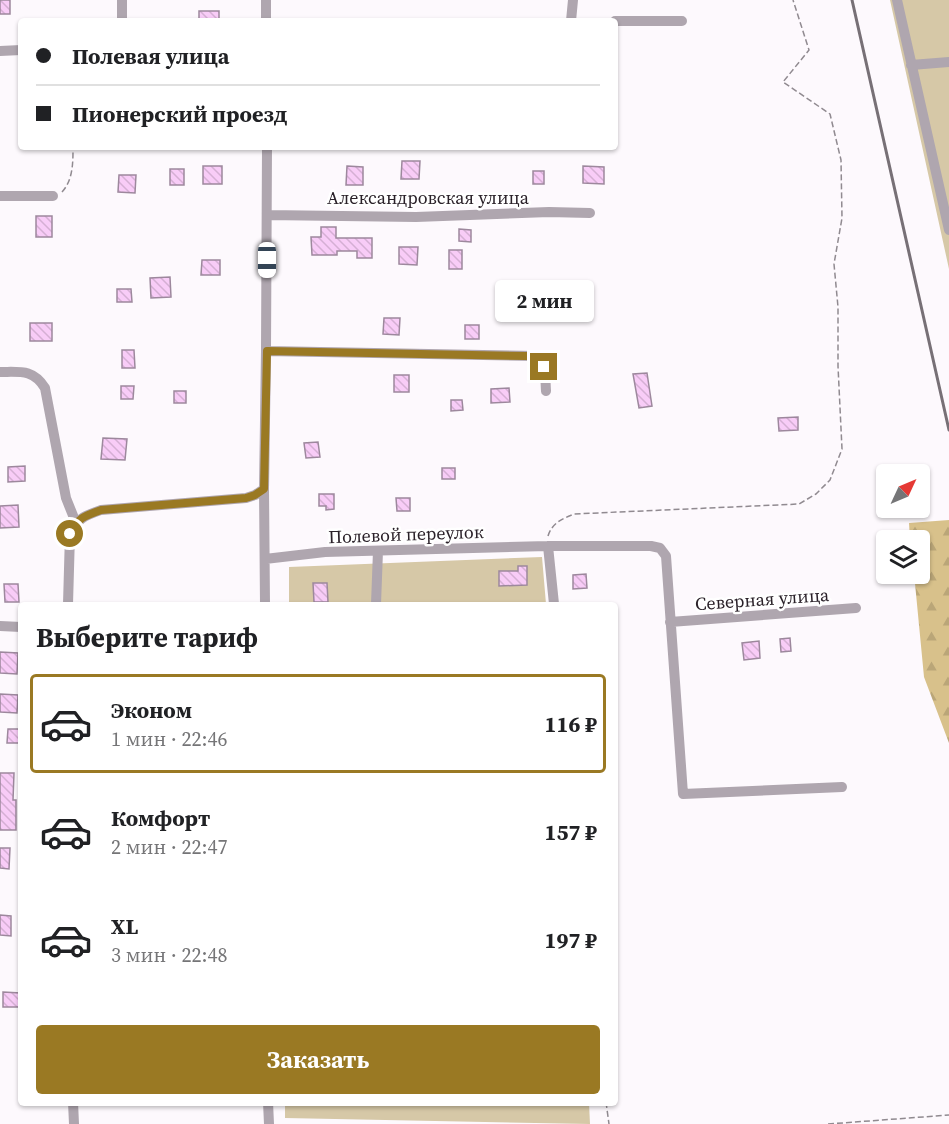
<!DOCTYPE html>
<html lang="ru">
<meta charset="utf-8">
<style>
body{margin:0;font-family:"Source Serif 4",serif;background:#f6f6f6;color:#202124;height:100vh;display:flex;flex-direction:column;font-size:22px;white-space:nowrap}
*{box-sizing:border-box;margin:0}
p{font-size:20px;color:#757577}
.icon{flex:none;width:33px;height:33px;fill:none;stroke:currentColor;stroke-width:2;stroke-linecap:round;stroke-linejoin:round}
.map{position:relative;flex:1;overflow:hidden}
.drawer{position:absolute;left:18px;top:602px;width:600px;height:504px;display:flex;flex-direction:column;background:#fff;border-radius:6px;box-shadow:0 2px 4px #0004}
.drawer>*{flex:none}
.guide{position:absolute;left:18px;top:18px;width:600px;height:132px;border-radius:6px;box-shadow:0 2px 4px #0004;display:grid;align-content:center;height:132px;padding:0 18px;background:#fff}
.needle{width:39px;rotate:46deg}
.buttons{position:absolute;left:876px;top:464px;display:grid;gap:12px}
.buttons a{display:grid;place-items:center;width:54px;height:54px;border-radius:6px;background:#fff;box-shadow:0 2px 4px #0004;font-size:30px}
.end{position:absolute;width:27px;height:27px;margin:-14px;border:8px solid #9a7923;background:#fff;box-shadow:0 0 0 3px #fff}
.from{border-radius:50%}
.bubble{position:absolute;height:42px;border-radius:6px;background:#fff;box-shadow:0 2px 4px #0004;font-size:20px;font-weight:700;line-height:42px;text-align:center}
.car{position:absolute;width:18px;height:36px;margin:-18px -9px;border-radius:8px;box-shadow:0 0 4px 2px #0007;background:linear-gradient(#fff 24%,#345 0 40%,#fff 0 76%,#345 0 86%,#fff 0)}
.guide b{display:flex;align-items:center;gap:21px;height:57px;font-size:22px}
.guide b+b{border-top:2px solid #e0e0e0}
.guide i{width:15px;height:15px;background:#202124}
ul{padding:0;list-style:none}
li{display:flex;align-items:center;gap:18px;height:99px;margin:0 12px 9px;padding:0 6px;border:3px solid transparent;border-radius:6px}
li div{flex:1}
li b{display:block;font-size:22px}
li em{font-style:normal;font-weight:700}
li.current{border-color:#9a7923}
li>.icon{width:54px;height:54px;stroke-width:1.5}
h2{padding:0 18px;font-size:27px;line-height:72px}
.cta{display:flex;gap:12px;margin-top:auto;padding:12px 18px}
.cta a{flex:1;height:69px;border-radius:6px;background:#9a7923;color:#fff;font-size:24px;font-weight:700;line-height:69px;text-align:center}
.map>svg:first-child{display:block}
.forest{fill:url(#forest-firs)}
.garden{fill:#d6c8a7}
.building{fill:url(#building-back-hatch);stroke:#9d889d;stroke-width:1.5}
.lines{fill:none;stroke-linecap:round;stroke-linejoin:round}
.path{stroke:#908a90;stroke-width:1.5;stroke-dasharray:6 3;stroke-linecap:butt}
.minor{stroke:#afa6af;stroke-width:10}
.rail{stroke:#777076;stroke-width:3}
.route{stroke:#9a7923;stroke-width:8}
.labels{text-anchor:middle;dominant-baseline:central;stroke-width:5;stroke-linejoin:round;paint-order:stroke}
.street-label{font-size:18px;fill:#2a2129;stroke:#fff}
</style>
<div class="map">
<svg width="949" height="1124" viewBox="0 0 949 1124">
<defs>
<pattern id="forest-firs" width="22" height="20" patternUnits="userSpaceOnUse" patternTransform="scale(1.5)"><rect width="22" height="20" fill="#d8c18b"/><path d="M5 1l3.5 6h-7zM16 11l3.5 6h-7z" fill="#baa678"/></pattern>
<pattern id="building-back-hatch" width="6" height="6" patternUnits="userSpaceOnUse" patternTransform="scale(1.5)"><rect width="6" height="6" fill="#f8ccf7"/><path d="M-1 5l2 2M0 0l6 6M5-1l2 2" fill="none" stroke="#d5afd4"/></pattern>
</defs>
<rect width="100%" height="100%" fill="#fdf9fd"/>
<path class="forest" d="M949 520V743L924 677 914 573H920V540H910L909 523Z"/>
<path class="garden" d="M890 0H949V269Z
M542 557 546 604H289V567Z
M589 1103 590 1124 285 1118V1103Z"/>
<path class="building" d="M0 0H10V14H0Z
M199 11H219V19L199 20Z
M402 161H420L419 179H401Z
M203 166H222V184H203Z
M347 166 363 167V185H346Z
M583 166 604 167V184L583 183Z
M170 169H184V185H170Z
M533 171H544V184H533Z
M119 175H136L135 193 118 192Z
M36 216H52V237H36Z
M321 227H336V238H372V258H357V251H337V255H312L311 237H321Z
M459 229 471 230V242L459 241Z
M399 247H418L417 265 399 264Z
M449 250H462V269H449Z
M202 260H220V275H201Z
M170 277 171 297 151 298 150 278Z
M117 289H131L132 302H117Z
M384 318H400L399 335 383 334Z
M30 323H52V341H30Z
M465 325H479V339H465Z
M122 350H134L135 368H122Z
M647 373 652 406 639 408 633 374Z
M394 375H409V392H394Z
M121 386H134L133 399H121Z
M509 388 510 402 491 403V389Z
M174 391H186V403H174Z
M451 400H462L463 410 451 411Z
M798 417V430L779 431 778 418Z
M103 438 127 439 125 460 101 459Z
M318 442 320 457 306 458 304 443Z
M25 466V481L8 482V467Z
M442 468H455V479H442Z
M319 494H334V509L326 510V506H319Z
M396 498H410V511H397Z
M18 505 19 527 0 528V506Z
M518 566H527V585L499 586V571H518Z
M586 574 587 588 573 589V575Z
M313 583H327L328 602H314Z
M4 584H18L19 602H5Z
M790 638 791 651 781 652 780 639Z
M759 641 760 658 744 660 742 643Z
M0 652 18 653 17 674 0 673Z
M0 694 18 695 17 713 0 712Z
M8 729H21L20 743H7Z
M0 773H14L13 800H16V830H0Z
M0 848H10L9 869 0 868Z
M0 915 11 916V936L0 935Z
M3 992 20 993V1007H3Z"/>
<g class="lines">
<path class="path" d="M62 192C73 180 73 163 73 147
M548 536C552 523 562 519 574 514L799 504 816 494 830 480 842 449 838 366V307L834 264 842 218 841 160 830 114 783 82 809 50 793 0
M606 1102 609 1124
M828 1124 949 1115"/>
<path class="minor" d="M122 0V21
M266 0V21
M897 0 949 230
M571 21 573 0
M615 21H682
M0 51 21 50
M911 65 949 62
M0 196H53
M267 215 416 217 549 212 590 213
M266 351 534 356C547 362 545 378 546 391
M0 372C20 372 33 369 45 388L66 498 76 523
M548 546 554 604
M265 559 325 552 548 546H651L660 548 666 556 683 794 842 787
M68 604 70 534C78 518 84 516 101 510L246 498 255 495 264 489
M265 604 264 489 266 351 267 147
M376 604 378 551
M670 622 856 608
M0 626 21 627
M73 1102 74 1124
M268 1102 269 1124"/>
<path class="rail" d="M852 0 949 430"/>
</g>
<g class="lines">
<path class="route" d="M70 534C78 518 84 516 101 510L246 498 255 495 264 489 267 351 526 356C536 356 541 358 544 367"/>
</g>
<g class="labels">
<g class="street-label">
<text x="428" y="197">Александровская улица</text>
<text transform="translate(406 534) rotate(-2)">Полевой переулок</text>
<text transform="translate(762 599) rotate(-4)">Северная улица</text>
</g>
</g>
</svg>
<div class="buttons">
<a><svg class="needle" viewBox="-14 -14 28 28"><path d="M0-13l5 13h-10z" fill="#e53935"/><path d="M0 13l5-13h-10z" fill="#757577"/></svg></a>
<a><svg class="icon" aria-label="layers" viewBox="0 0 24 24"><path d="M12 4l9 5-9 5-9-5zM3 14l9 5 9-5"/></svg></a>
</div>
<i class="end from" style="left:70px;top:534px"></i>
<i class="end" style="left:544px;top:367px"></i>
<div class="bubble" style="left:495px;top:280px;width:99px">2 мин</div>
<i class="car" style="left:267px;top:260px;rotate:180deg"></i>
<div class="guide">
<b><i class="from"></i>Полевая улица</b>
<b><i></i>Пионерский проезд</b>
</div>
<section class="drawer">
<h2>Выберите тариф</h2>
<ul>
<li class="current"><svg class="icon" aria-label="car" viewBox="0 0 24 24"><path d="M5 17H2v-5l4-1 3-4h7l3 4 3 1v5h-3M9 17h6M6 11h13"/><circle cx="7" cy="17" r="2"/><circle cx="17" cy="17" r="2"/></svg><div><b>Эконом</b><p>1 мин · 22:46</p></div><em>116 ₽</em></li>
<li><svg class="icon" aria-label="car" viewBox="0 0 24 24"><path d="M5 17H2v-5l4-1 3-4h7l3 4 3 1v5h-3M9 17h6M6 11h13"/><circle cx="7" cy="17" r="2"/><circle cx="17" cy="17" r="2"/></svg><div><b>Комфорт</b><p>2 мин · 22:47</p></div><em>157 ₽</em></li>
<li><svg class="icon" aria-label="car" viewBox="0 0 24 24"><path d="M5 17H2v-5l4-1 3-4h7l3 4 3 1v5h-3M9 17h6M6 11h13"/><circle cx="7" cy="17" r="2"/><circle cx="17" cy="17" r="2"/></svg><div><b>XL</b><p>3 мин · 22:48</p></div><em>197 ₽</em></li>
</ul>
<div class="cta"><a>Заказать</a></div>
</section>
</div>
